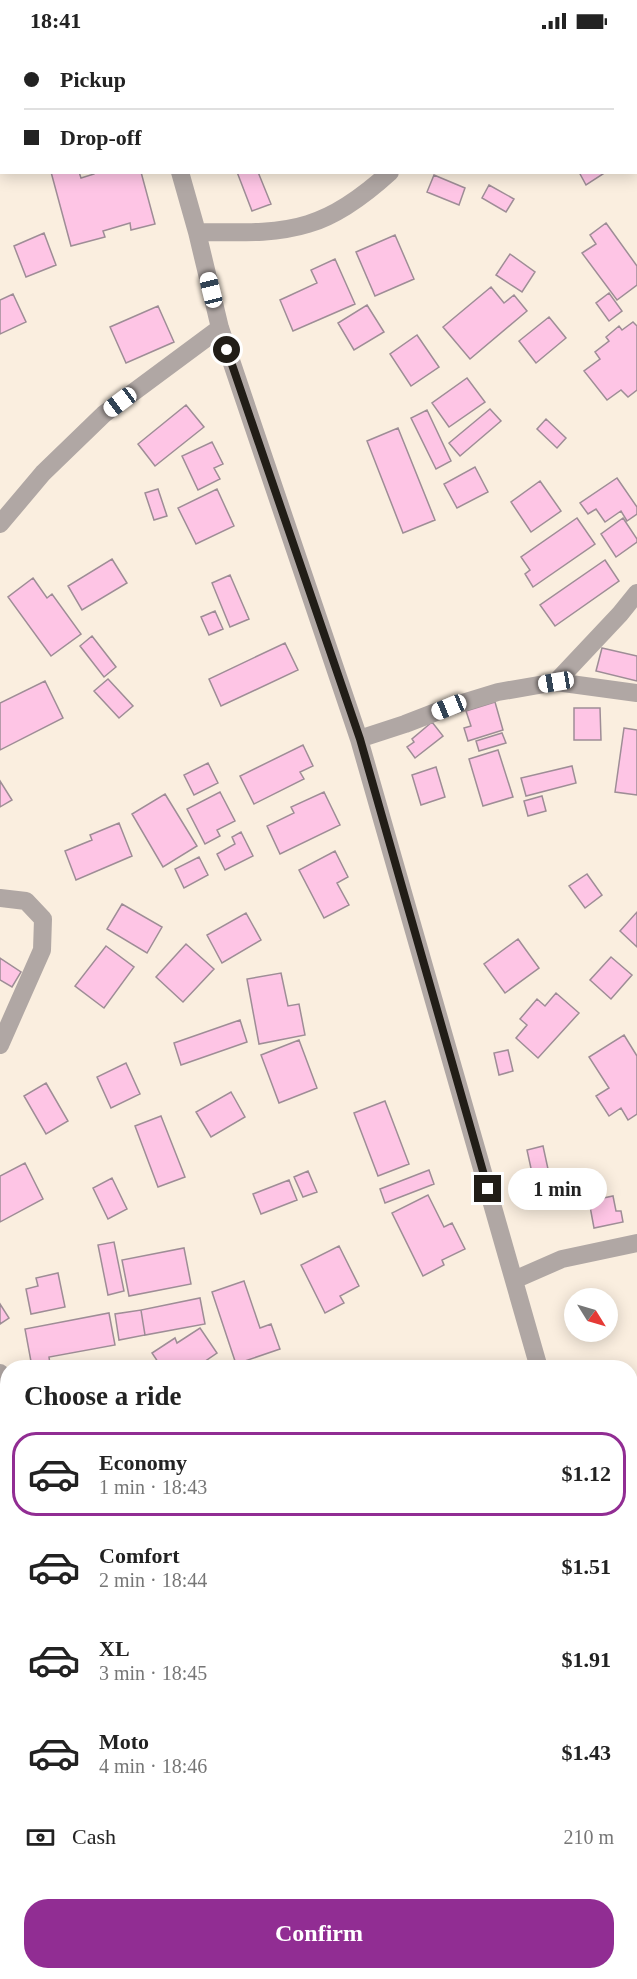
<!DOCTYPE html>
<meta charset="utf-8">
<style>
body{margin:0;font-family:Georgia,serif;background:#f2f2f2;color:#222;height:100vh;display:flex;flex-direction:column;font-size:22px;white-space:nowrap}
*{box-sizing:border-box;margin:0}
p{font-size:20px;color:#767676}
.icon{flex:none;width:33px;height:33px;fill:none;stroke:currentColor;stroke-width:2;stroke-linecap:round;stroke-linejoin:round}
.map{position:relative;flex:1;overflow:hidden}
.details{position:absolute;left:0px;top:1318px;width:638px;height:620px;display:flex;flex-direction:column;background:#fff;border-radius:24px 24px 0 0;box-shadow:0 3px 15px #0003}
.details>*{flex:none}
.top-card{position:absolute;left:0px;top:0px;width:638px;height:132px;box-shadow:0 3px 15px #0003;display:grid;align-content:center;height:132px;padding:0 24px;background:#fff}
.needle{width:39px;rotate:127deg}
.buttons{position:absolute;left:564px;top:1246px;display:grid;gap:12px}
.buttons a{display:grid;place-items:center;width:54px;height:54px;border-radius:50%;background:#fff;box-shadow:0 3px 15px #0003;font-size:30px}
.end{position:absolute;width:27px;height:27px;margin:-14px;border:8px solid #211d17;background:#fff;box-shadow:0 0 0 3px #fff}
.from{border-radius:50%}
.bubble{position:absolute;height:42px;border-radius:21px;background:#fff;box-shadow:0 3px 15px #0003;font-size:20px;font-weight:700;line-height:42px;text-align:center}
.car{position:absolute;width:18px;height:36px;margin:-18px -9px;border-radius:8px;box-shadow:0 0 4px 2px #0007;background:linear-gradient(#fff 24%,#345 0 40%,#fff 0 76%,#345 0 86%,#fff 0)}
.top-card b{display:flex;align-items:center;gap:21px;height:57px;font-size:22px}
.top-card b+b{border-top:2px solid #e0e0e0}
.top-card i{width:15px;height:15px;background:#222}
ul{padding:0;list-style:none}
li{display:flex;align-items:center;gap:18px;height:84px;margin:0 12px 9px;padding:0 12px;border:3px solid transparent;border-radius:24px}
li div{flex:1}
li b{display:block;font-size:22px}
li em{font-style:normal;font-weight:700}
li.active{border-color:#912d93}
li>.icon{width:54px;height:54px;stroke-width:1.5}
h2{padding:0 24px;font-size:27px;line-height:72px}
.pay{display:flex;align-items:center;gap:15px;height:66px;padding:0 24px;font-size:22px}
.pay p{margin-inline-start:auto}
.primary-button{display:flex;gap:12px;margin-top:auto;padding:12px 24px}
.primary-button a{flex:1;height:69px;border-radius:24px;background:#912d93;color:#fff;font-size:24px;font-weight:700;line-height:69px;text-align:center}
.status{display:flex;justify-content:space-between;align-items:center;height:42px;padding:0 30px;background:#fff;direction:ltr}
.status svg{height:16px;fill:currentColor}
.map>svg:first-child{display:block}
.building{fill:#fec5e5;stroke:#9e8d96;stroke-width:1.5}
.lines{fill:none;stroke-linecap:round;stroke-linejoin:round}
.minor{stroke:#b0a7a4;stroke-width:18}
.route{stroke:#211d17;stroke-width:8}
</style>
<div class="status"><b>18:41</b><svg viewBox="0 0 49 12"><path d="M0 12V9h3v3zM5 12V6h3v6zM10 12V3h3v9zM15 12V0h3v12zM26 1h20v11H26zM47 4h2v5h-2z"/></svg></div>
<div class="map">
<svg width="637" height="1937" viewBox="0 0 637 1937">
<rect width="100%" height="100%" fill="#faeedf"/>
<path class="building" d="M583 0H637V11L636 2H582Z
M51 130H79L81 136 94 132V130H141L155 182 131 188 130 181 103 189 105 195 71 204Z
M237 130H258L271 162 252 169Z
M579 130H606L586 143Z
M434 133 465 146 459 163 427 150Z
M489 143 514 157 506 170 482 156Z
M606 181 637 224V243L617 258 582 211 596 202 590 193Z
M44 191 56 223 26 235 14 204Z
M395 193 414 237 375 254 356 210Z
M510 212 535 230 522 250 496 233Z
M335 217 355 262 293 289 280 258 317 241 311 228Z
M491 245 504 261 514 253 527 269 470 317 443 285Z
M609 251 622 269 609 279 596 261Z
M13 252 26 280 0 292V258Z
M367 263 384 290 354 308 338 281Z
M158 264 174 300 126 321 110 285Z
M549 275 566 296 536 321 519 299Z
M633 280 637 284V348L628 355 621 348 607 358 584 329 600 317 595 310 609 299 606 295 619 284 622 288Z
M417 293 439 325 411 344 390 312Z
M467 336 485 360 449 385 432 361Z
M186 363 204 385 155 424 138 402Z
M490 367 501 379 460 414 449 401Z
M427 368 451 419 436 427 411 376Z
M546 377 566 396 557 406 537 387Z
M398 386 435 478 403 491 367 399Z
M212 400 223 422 214 426 220 437 198 448 182 414Z
M475 425 488 450 457 466 444 442Z
M617 436 637 465V472L627 479 621 469 605 480 596 467 588 472 580 461Z
M540 439 561 469 531 490 511 460Z
M158 447 167 474 154 478 145 451Z
M217 447 234 484 196 502 178 466Z
M577 476 595 502 533 545 525 532 530 528 521 515Z
M623 476 637 497V500L616 515 601 492Z
M112 517 127 541 82 568 68 544Z
M605 518 619 539 555 584 540 563Z
M230 533 249 577 230 585 212 541Z
M33 536 47 556 52 552 81 592 51 614 8 555Z
M215 569 223 587 209 593 201 575Z
M92 594 116 625 104 635 80 604Z
M285 601 298 628 221 664 209 637Z
M602 606 637 614V639L596 629Z
M108 637 133 664 119 676 94 649Z
M45 639 63 676 0 708V661Z
M495 660 503 688 468 699 464 686 471 684 466 669Z
M574 666H600L601 698H574Z
M432 680 443 694 415 716 407 705 414 700 412 697Z
M624 686 637 688V753L615 750Z
M502 691 506 701 479 709 476 699Z
M303 703 313 724 300 730 304 737 254 762 240 734Z
M498 708 513 755 483 764 469 717Z
M208 721 218 741 194 753 184 733Z
M572 724 576 741 526 754 521 736Z
M436 725 445 755 421 763 412 733Z
M0 739 12 758 0 765Z
M220 750 235 779 217 788 220 794 205 802 187 767Z
M324 750 340 783 280 812 267 784 294 771 291 765Z
M165 752 197 804 163 825 132 772Z
M542 754 546 769 528 774 524 759Z
M119 781 132 814 76 838 65 809 92 798 90 793Z
M241 790 253 814 225 828 217 812 235 802 232 795Z
M335 809 348 835 337 841 349 863 324 876 299 828Z
M199 815 208 833 184 846 175 827Z
M587 832 602 853 585 866 569 844Z
M122 862 162 885 147 911 107 887Z
M637 870V905L620 889Z
M246 871 261 898 222 921 207 893Z
M518 897 539 926 505 951 484 922Z
M186 902 214 927 183 960 156 935Z
M106 904 134 925 104 966 75 944Z
M611 915 632 933 611 957 590 938Z
M0 916 21 930 12 945 0 938Z
M281 931 288 964 299 962 305 993 259 1002 247 937Z
M556 951 579 971 538 1016 516 996 527 983 520 977 537 957 545 964Z
M240 978 247 1000 181 1023 174 1001Z
M624 993 637 1014V1072L628 1078 621 1066 609 1074 596 1054 609 1046 589 1015Z
M299 998 317 1046 279 1061 261 1013Z
M508 1008 513 1029 499 1033 494 1011Z
M126 1021 140 1052 111 1066 97 1035Z
M46 1041 68 1079 46 1092 24 1054Z
M231 1050 245 1075 211 1095 196 1070Z
M385 1059 409 1122 378 1134 354 1071Z
M161 1074 185 1135 158 1145 135 1084Z
M543 1104 553 1150 537 1154 527 1108Z
M25 1121 43 1157 0 1180V1134Z
M429 1128 434 1142 385 1161 380 1147Z
M308 1129 317 1150 303 1155 294 1135Z
M112 1136 127 1167 108 1177 93 1146Z
M289 1138 297 1158 261 1172 253 1152Z
M428 1153 444 1185 452 1181 465 1207 442 1218 444 1223 423 1234 392 1171Z
M613 1154 616 1169H621L623 1180 594 1186 589 1159Z
M114 1200 124 1249 108 1253 98 1203Z
M339 1204 359 1244 340 1254 344 1261 325 1271 301 1223Z
M184 1206 191 1242 129 1254 122 1218Z
M58 1231 65 1265 31 1272 26 1247 38 1244 36 1236Z
M244 1239 260 1286 271 1282 280 1307 236 1322 212 1250Z
M200 1256 205 1282 145 1293 141 1268Z
M0 1262 9 1276 0 1282Z
M141 1268 145 1293 119 1298 115 1272Z
M109 1271 115 1303 49 1315 50 1322 32 1325 25 1287Z
M200 1286 217 1311 195 1326H162L152 1311 175 1296 177 1301Z
M8 1375V1415L0 1423V1383Z
M8 1428V1446L0 1438V1435Z
M8 1508V1533L0 1526V1516Z
M8 1615V1673L4 1677 0 1674V1624Z
M8 1789V1809L0 1804V1800Z
M637 1890V1937H629L627 1930H630V1892Z
M0 1914 8 1919V1930L4 1937H0Z
M40 1930H83L78 1937H36Z
M96 1930H113L108 1937H91Z
M150 1930H164L170 1937H150L147 1933Z
M247 1930H253L260 1937H241Z
M393 1930H440L433 1937H385Z"/>
<g class="lines">
<path class="minor" d="M136 2 139 0
M526 2 527 0
M0 104 2 103
M180 130 197 190 220 286 359 697 539 1326
M197 190C233 190 273 193 308 182 339 173 367 151 390 130
M0 482 43 431 104 372 220 286
M556 640 620 572 637 551
M359 697 405 682 449 665 498 650 556 640 637 651
M0 856 26 859 43 877 42 908 0 1003
M514 1238 562 1217 637 1201
M0 1331 8 1338
M630 1650 637 1675
M299 1930 304 1937
M19 1937 23 1930"/>
</g>
<g class="lines">
<path class="route" d="M227 308 360 697 488 1147"/>
</g>
</svg>
<div class="buttons">
<a><svg class="needle" viewBox="-14 -14 28 28"><path d="M0-13l5 13h-10z" fill="#e53935"/><path d="M0 13l5-13h-10z" fill="#767676"/></svg></a>
</div>
<i class="end from" style="left:227px;top:308px"></i>
<i class="end" style="left:488px;top:1147px"></i>
<div class="bubble" style="left:508px;top:1126px;width:99px">1 min</div>
<i class="car" style="left:211px;top:248px;rotate:346deg"></i>
<i class="car" style="left:120px;top:360px;rotate:233deg"></i>
<i class="car" style="left:556px;top:640px;rotate:260deg"></i>
<i class="car" style="left:449px;top:665px;rotate:248deg"></i>
<div class="top-card">
<b><i class="from"></i>Pickup</b>
<b><i></i>Drop-off</b>
</div>
<section class="details">
<h2>Choose a ride</h2>
<ul>
<li class="active"><svg class="icon" aria-label="car" viewBox="0 0 24 24"><path d="M5 17H2v-5l4-1 3-4h7l3 4 3 1v5h-3M9 17h6M6 11h13"/><circle cx="7" cy="17" r="2"/><circle cx="17" cy="17" r="2"/></svg><div><b>Economy</b><p>1 min · 18:43</p></div><em>$1.12</em></li>
<li><svg class="icon" aria-label="car" viewBox="0 0 24 24"><path d="M5 17H2v-5l4-1 3-4h7l3 4 3 1v5h-3M9 17h6M6 11h13"/><circle cx="7" cy="17" r="2"/><circle cx="17" cy="17" r="2"/></svg><div><b>Comfort</b><p>2 min · 18:44</p></div><em>$1.51</em></li>
<li><svg class="icon" aria-label="car" viewBox="0 0 24 24"><path d="M5 17H2v-5l4-1 3-4h7l3 4 3 1v5h-3M9 17h6M6 11h13"/><circle cx="7" cy="17" r="2"/><circle cx="17" cy="17" r="2"/></svg><div><b>XL</b><p>3 min · 18:45</p></div><em>$1.91</em></li>
<li><svg class="icon" aria-label="car" viewBox="0 0 24 24"><path d="M5 17H2v-5l4-1 3-4h7l3 4 3 1v5h-3M9 17h6M6 11h13"/><circle cx="7" cy="17" r="2"/><circle cx="17" cy="17" r="2"/></svg><div><b>Moto</b><p>4 min · 18:46</p></div><em>$1.43</em></li>
</ul>
<div class="pay"><svg class="icon" aria-label="cash" viewBox="0 0 24 24"><path d="M3 7h18v10H3z"/><circle cx="12" cy="12" r="2"/></svg>Cash<p>210 m</p></div>
<div class="primary-button"><a>Confirm</a></div>
</section>
</div>
